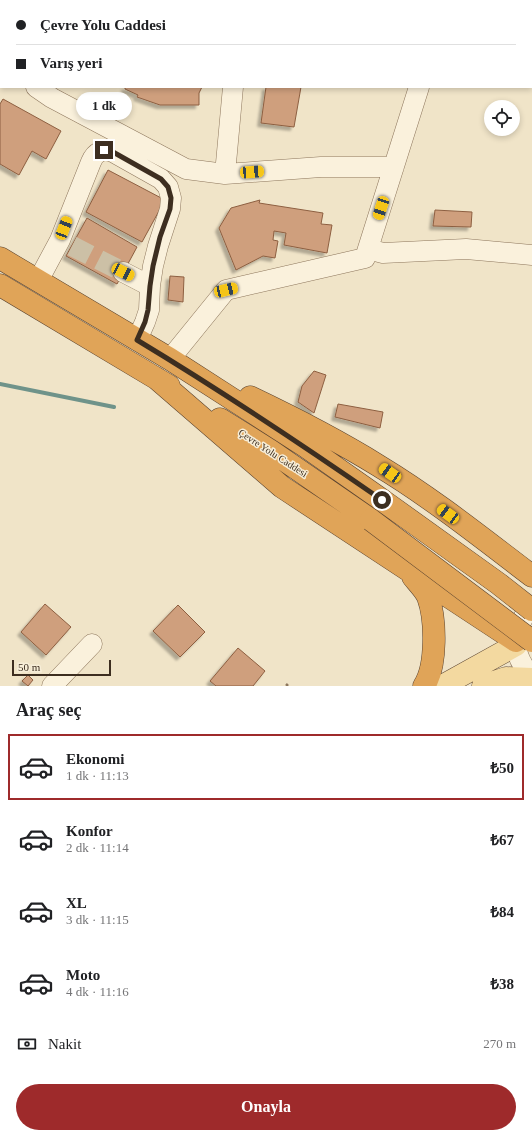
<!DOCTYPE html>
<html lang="tr">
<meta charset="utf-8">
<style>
body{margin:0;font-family:"Times New Roman",serif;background:#f6f6f6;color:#202124;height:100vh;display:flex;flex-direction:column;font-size:15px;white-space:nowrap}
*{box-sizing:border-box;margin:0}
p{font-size:13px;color:#757577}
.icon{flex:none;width:22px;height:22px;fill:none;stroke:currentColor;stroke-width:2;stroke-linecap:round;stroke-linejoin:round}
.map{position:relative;height:686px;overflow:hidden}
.sheet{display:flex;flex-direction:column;background:#fff;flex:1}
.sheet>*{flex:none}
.top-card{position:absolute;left:0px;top:0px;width:532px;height:88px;box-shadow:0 2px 6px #0003;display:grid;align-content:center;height:88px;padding:0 16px;background:#fff}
.tools{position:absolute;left:484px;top:100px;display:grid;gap:8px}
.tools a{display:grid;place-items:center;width:36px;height:36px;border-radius:50%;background:#fff;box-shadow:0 2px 6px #0003;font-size:20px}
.scale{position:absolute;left:12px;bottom:10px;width:99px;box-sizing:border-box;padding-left:4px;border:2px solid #3d2e20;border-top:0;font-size:11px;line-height:14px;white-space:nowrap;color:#3d2e20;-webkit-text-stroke:3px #f7eed8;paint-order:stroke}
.end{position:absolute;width:18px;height:18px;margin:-9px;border:5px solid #3d2e20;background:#fff;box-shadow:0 0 0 2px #fff}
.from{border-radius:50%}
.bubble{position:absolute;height:28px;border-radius:14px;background:#fff;box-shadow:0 2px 6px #0003;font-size:13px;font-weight:800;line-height:28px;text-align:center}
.car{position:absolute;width:12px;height:24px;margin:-12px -6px;border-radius:5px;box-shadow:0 0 3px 1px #0007;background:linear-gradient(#f5c518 24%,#345 0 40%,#f5c518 0 76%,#345 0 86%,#f5c518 0)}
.top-card b{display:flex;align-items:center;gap:14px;height:38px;font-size:15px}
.top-card b+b{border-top:1px solid #e0e0e0}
.top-card i{width:10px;height:10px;background:#202124}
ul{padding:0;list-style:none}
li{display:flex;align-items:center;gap:12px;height:66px;margin:0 8px 6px;padding:0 8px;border:2px solid transparent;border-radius:0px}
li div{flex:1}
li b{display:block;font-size:15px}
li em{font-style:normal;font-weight:800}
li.on{border-color:#9e2a2b}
li>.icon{width:36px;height:36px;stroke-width:1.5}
h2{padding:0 16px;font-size:18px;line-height:48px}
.pay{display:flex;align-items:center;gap:10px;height:44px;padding:0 16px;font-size:15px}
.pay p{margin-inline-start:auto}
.cta{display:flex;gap:8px;margin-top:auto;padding:8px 16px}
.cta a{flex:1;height:46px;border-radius:24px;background:#9e2a2b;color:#fff;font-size:16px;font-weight:800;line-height:46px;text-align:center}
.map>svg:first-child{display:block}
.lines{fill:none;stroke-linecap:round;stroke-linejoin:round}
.stream{stroke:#6f938a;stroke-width:4}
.building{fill:#cf9f7d;stroke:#8d5f41;filter:url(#shadow)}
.minor-tunnel{stroke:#ccc0a6;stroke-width:20;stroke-dasharray:20 10;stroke-linecap:butt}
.minor-casing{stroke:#8d765c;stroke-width:21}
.major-casing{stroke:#5b4430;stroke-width:23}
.highway-casing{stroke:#5b4430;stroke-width:23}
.path{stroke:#8d765c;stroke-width:2.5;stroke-dasharray:3 2;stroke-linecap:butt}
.minor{stroke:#faf1dc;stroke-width:20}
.major{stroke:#f3d9a0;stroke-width:22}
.highway{stroke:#e0a458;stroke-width:22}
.highway-bridge-casing{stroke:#5b4430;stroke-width:23;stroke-linecap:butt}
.highway-bridge{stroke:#e0a458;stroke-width:22}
.route{stroke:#3d2e20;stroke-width:5}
.labels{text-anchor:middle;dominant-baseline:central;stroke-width:3;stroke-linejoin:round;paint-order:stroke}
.street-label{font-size:10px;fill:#3d2e20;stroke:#f7eed8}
</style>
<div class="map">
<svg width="532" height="686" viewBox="0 0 532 686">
<defs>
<filter id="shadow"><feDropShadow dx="-3.5" dy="3.5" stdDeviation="1" flood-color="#0004"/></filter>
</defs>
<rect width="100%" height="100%" fill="#f0e4c8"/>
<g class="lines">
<path class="stream" d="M0 384 114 407"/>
</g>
<path class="building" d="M162 0H223L162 1Z
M278 0H384L278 1Z
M125 87H202L199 93V105H160L137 97 138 95 125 89Z
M266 87H301L294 127 261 123Z
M3 99 61 131 46 159 32 151 19 175 0 164V104Z
M108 170 165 200 142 242 86 212Z
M260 200 259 203 323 213 321 224 332 225 327 253 284 245 286 233 274 231 273 240 278 241 275 258 263 256 236 270 219 228 231 208Z
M435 210 472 212 471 227 433 226Z
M87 218 137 247 117 284 66 256Z
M170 276 184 277 183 302 168 300Z
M314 371 326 375 314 413 298 402 302 386Z
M338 404 383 412 380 428 335 417Z
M45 604 71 627 46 655 21 632Z
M178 605 205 632 180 657 153 631Z
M238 648 265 671 253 686H216L210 681Z
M28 675 33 680 28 686 22 681Z"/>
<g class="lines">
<path class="minor-tunnel" d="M72 246 123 272"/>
<defs>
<path id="minor" d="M118 0V1
M242 1V0
M449 1V0
M0 64H1
M36 87 52 98 186 169 225 174 321 167H394
M225 174 233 87
M368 249 383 253 466 249 532 255
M123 272 150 286
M38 281 60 240 91 162C95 152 103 148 113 152L161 179 168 187 171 198 170 209 158 246 153 266 150 286 149 310 145 322 137 340
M170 359 226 290 365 258 419 87
M532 606C512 628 510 655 532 676
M52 686 92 644"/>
<path id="major" d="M442 686 516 645
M483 686 506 678 532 679"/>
<path id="highway" d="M0 258 170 359 305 446 382 500
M0 285 169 386
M156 378 282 487 516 641
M250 397C294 418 337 440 379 466 432 498 482 538 532 576
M220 419 271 451 371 520
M413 577C418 583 425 590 428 597 436 619 437 666 424 686"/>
</defs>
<use href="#minor" class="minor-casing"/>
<use href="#major" class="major-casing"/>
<use href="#highway" class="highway-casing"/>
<path class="path" d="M286 684 288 686"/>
<use href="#minor" class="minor"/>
<use href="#major" class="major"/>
<use href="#highway" class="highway"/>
<defs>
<path id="highway-bridge" d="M382 500 499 584 532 610
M371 520 532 641"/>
</defs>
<use href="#highway-bridge" class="highway-bridge-casing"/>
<use href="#highway-bridge" class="highway-bridge"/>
</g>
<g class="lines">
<path class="route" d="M104 150 113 152 161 179 168 187 171 198 170 209 160 237 153 266 150 286 148 310 145 322 137 340C220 390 301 444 382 500"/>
</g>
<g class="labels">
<g class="street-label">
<text transform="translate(273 453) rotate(33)">Çevre Yolu Caddesi</text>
</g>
</g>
</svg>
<div class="tools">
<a><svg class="icon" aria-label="locate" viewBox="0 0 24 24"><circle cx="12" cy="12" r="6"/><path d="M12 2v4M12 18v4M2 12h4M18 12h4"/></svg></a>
</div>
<div class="scale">50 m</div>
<i class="end from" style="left:382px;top:500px"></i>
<i class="end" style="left:104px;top:150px"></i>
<div class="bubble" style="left:76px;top:92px;width:56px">1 dk</div>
<i class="car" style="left:252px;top:172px;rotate:86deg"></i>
<i class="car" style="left:381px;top:208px;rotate:198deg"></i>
<i class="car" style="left:64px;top:228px;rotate:21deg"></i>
<i class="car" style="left:123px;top:272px;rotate:117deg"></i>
<i class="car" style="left:226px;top:290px;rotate:77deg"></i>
<i class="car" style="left:390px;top:473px;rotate:304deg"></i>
<i class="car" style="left:448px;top:514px;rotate:306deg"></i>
<div class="top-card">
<b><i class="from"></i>Çevre Yolu Caddesi</b>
<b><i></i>Varış yeri</b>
</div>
</div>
<section class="sheet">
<h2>Araç seç</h2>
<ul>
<li class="on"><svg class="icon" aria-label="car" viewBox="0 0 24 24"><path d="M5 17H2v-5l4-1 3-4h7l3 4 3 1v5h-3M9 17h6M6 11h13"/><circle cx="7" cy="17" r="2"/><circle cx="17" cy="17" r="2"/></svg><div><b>Ekonomi</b><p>1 dk · 11:13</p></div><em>₺50</em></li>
<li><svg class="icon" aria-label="car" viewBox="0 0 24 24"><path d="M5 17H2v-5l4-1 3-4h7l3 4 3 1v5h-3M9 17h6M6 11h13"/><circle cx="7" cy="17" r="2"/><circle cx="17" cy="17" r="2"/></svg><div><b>Konfor</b><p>2 dk · 11:14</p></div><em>₺67</em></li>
<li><svg class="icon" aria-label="car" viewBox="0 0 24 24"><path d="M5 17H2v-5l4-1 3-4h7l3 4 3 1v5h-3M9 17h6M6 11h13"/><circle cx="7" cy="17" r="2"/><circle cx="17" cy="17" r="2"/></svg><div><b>XL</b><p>3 dk · 11:15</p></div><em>₺84</em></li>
<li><svg class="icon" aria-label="car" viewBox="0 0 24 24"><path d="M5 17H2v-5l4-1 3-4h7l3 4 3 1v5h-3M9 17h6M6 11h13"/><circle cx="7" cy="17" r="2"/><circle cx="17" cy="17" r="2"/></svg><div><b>Moto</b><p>4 dk · 11:16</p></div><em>₺38</em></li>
</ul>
<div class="pay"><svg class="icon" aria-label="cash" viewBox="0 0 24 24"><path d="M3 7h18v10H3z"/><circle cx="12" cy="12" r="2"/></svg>Nakit<p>270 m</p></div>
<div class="cta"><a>Onayla</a></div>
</section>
